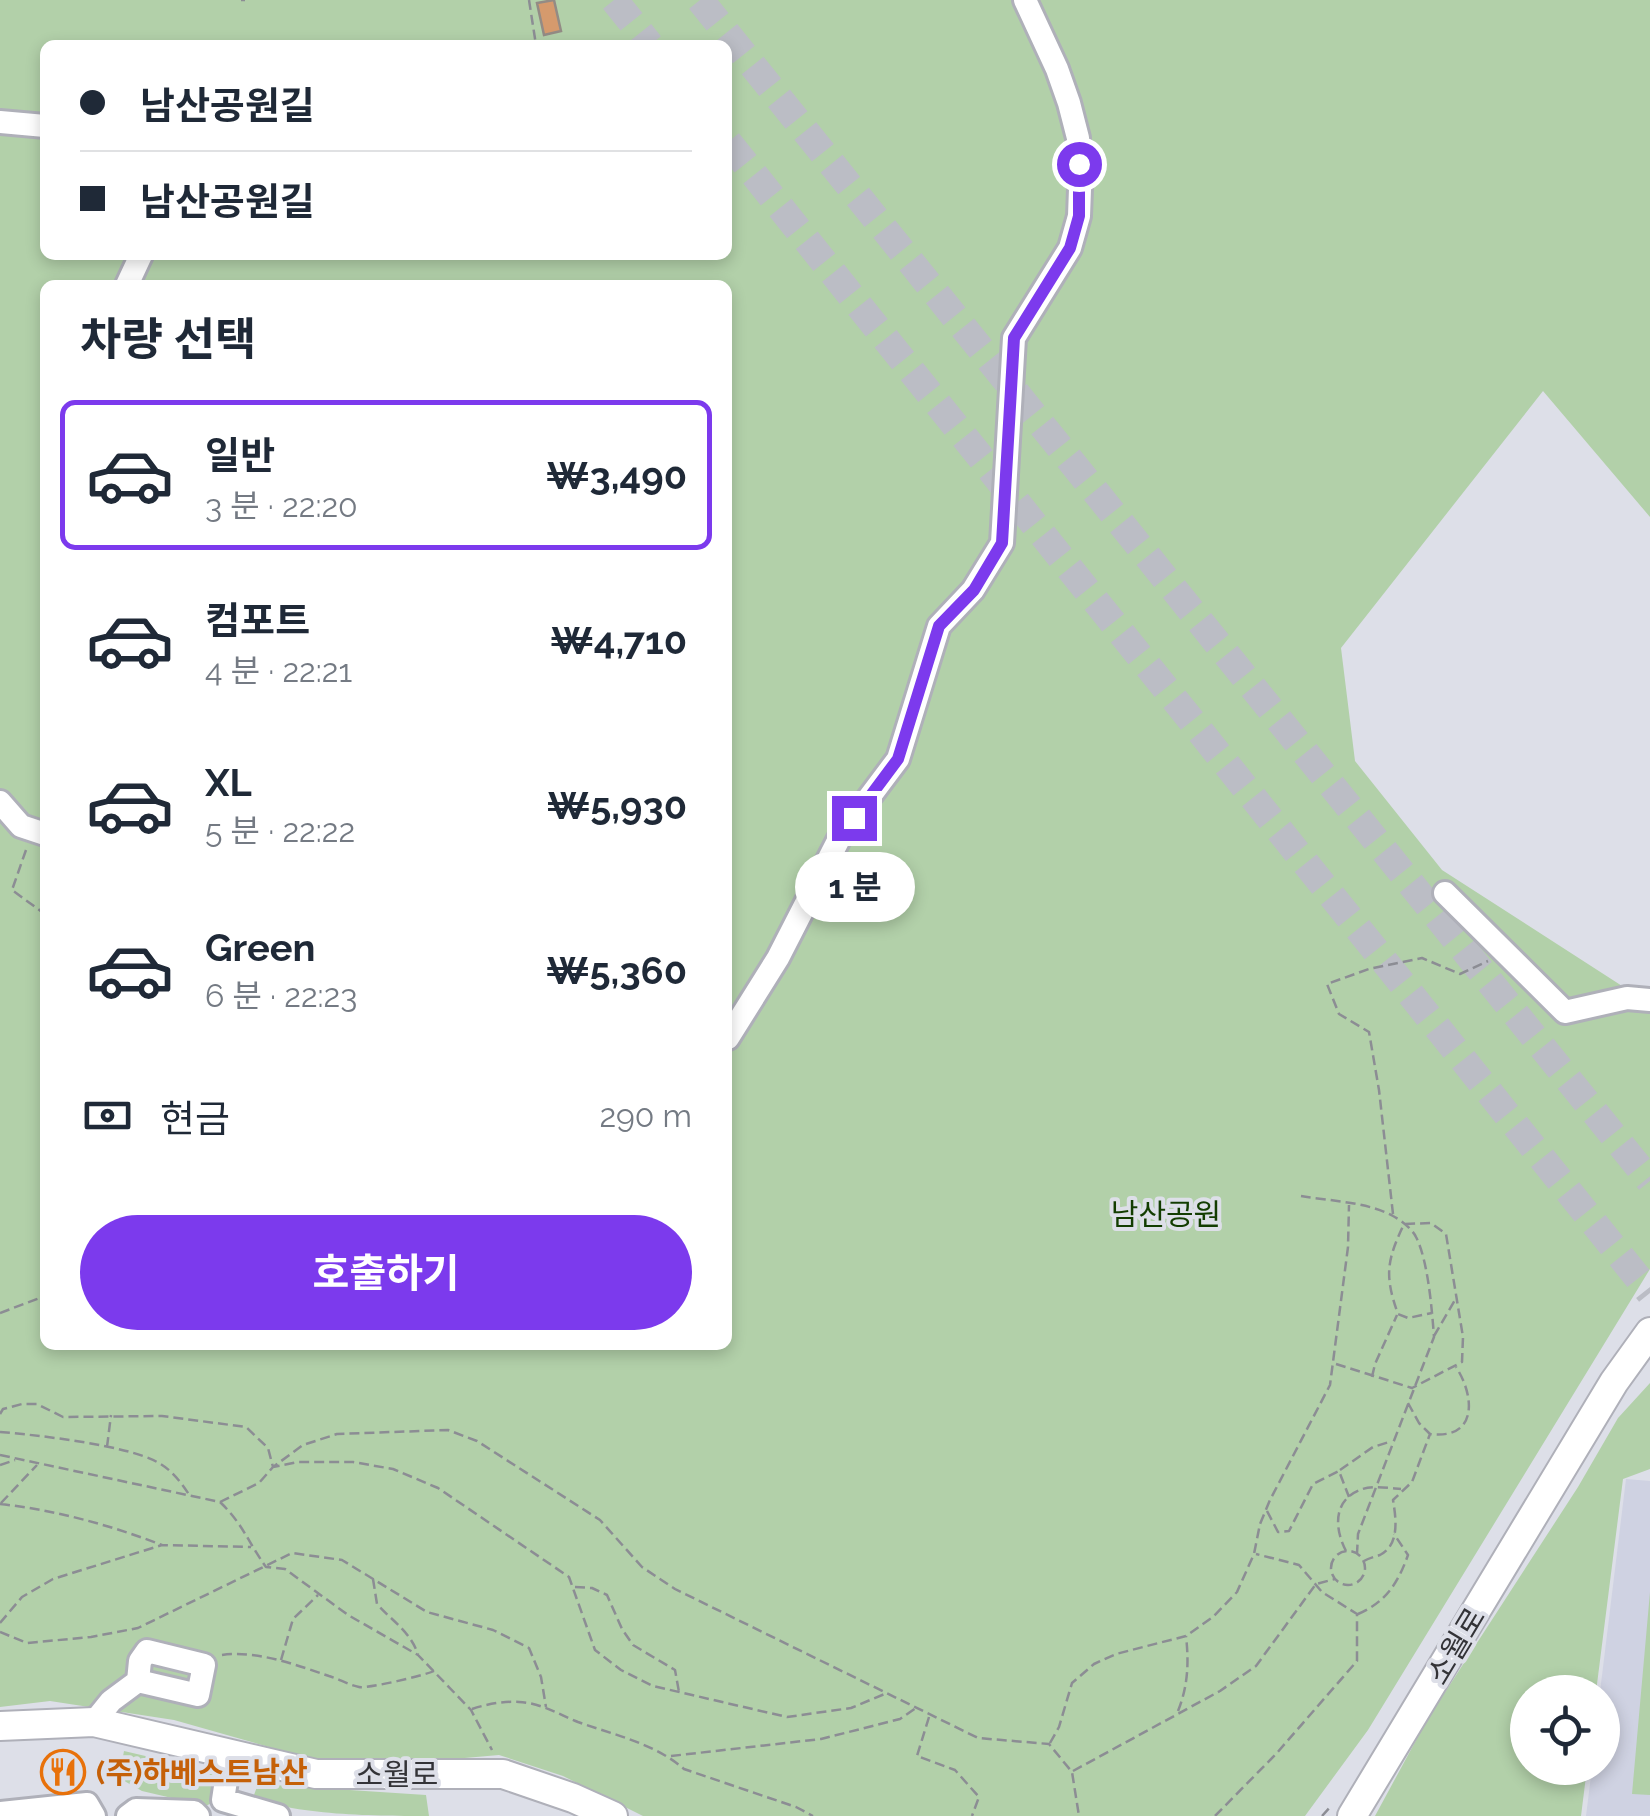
<!DOCTYPE html>
<html lang="ko">
<meta charset="utf-8">
<style>
body{margin:0;font-family:Raleway,"Noto Sans KR",sans-serif;background:#f2f2f3;color:#1f2937;height:100vh;display:flex;flex-direction:column;font-size:38px;white-space:nowrap}
*{box-sizing:border-box;margin:0}
p{font-size:32px;color:#747a83}
.icon{flex:none;width:55px;height:55px;fill:none;stroke:currentColor;stroke-width:2;stroke-linecap:round;stroke-linejoin:round}
.map{position:relative;flex:1;overflow:hidden}
.details{position:absolute;left:40px;top:280px;width:692px;height:1070px;display:flex;flex-direction:column;background:#fff;border-radius:15px;box-shadow:0 5px 15px #0003}
.details>*{flex:none}
.banner{position:absolute;left:40px;top:40px;width:692px;height:220px;border-radius:15px;box-shadow:0 5px 15px #0003;display:grid;align-content:center;height:220px;padding:0 40px;background:#fff}
.buttons{position:absolute;left:1510px;top:1675px;display:grid;gap:20px}
.buttons a{display:grid;place-items:center;width:110px;height:110px;border-radius:50%;background:#fff;box-shadow:0 5px 15px #0003;font-size:50px}
.end{position:absolute;width:45px;height:45px;margin:-22px;border:12px solid #7c3aed;background:#fff;box-shadow:0 0 0 5px #fff}
.from{border-radius:50%}
.bubble{position:absolute;height:70px;border-radius:35px;background:#fff;box-shadow:0 5px 15px #0003;font-size:32px;font-weight:700;line-height:70px;text-align:center}
.banner b{display:flex;align-items:center;gap:35px;height:95px;font-size:38px}
.banner b+b{border-top:2px solid #e0e1e3}
.banner i{width:25px;height:25px;background:#1f2937}
ul{padding:0;list-style:none}
li{display:flex;align-items:center;gap:30px;height:150px;margin:0 20px 15px;padding:0 20px;border:5px solid transparent;border-radius:15px}
li div{flex:1}
li b{display:block;font-size:38px}
li em{font-style:normal;font-weight:700}
li.active{border-color:#7c3aed}
li>.icon{width:90px;height:90px;stroke-width:1.5}
h2{padding:0 40px;font-size:45px;line-height:120px}
.pay{display:flex;align-items:center;gap:25px;height:110px;padding:0 40px;font-size:38px}
.pay p{margin-inline-start:auto}
.cta{display:flex;gap:20px;margin-top:auto;padding:20px 40px}
.cta a{flex:1;height:115px;border-radius:60px;background:#7c3aed;color:#fff;font-size:40px;font-weight:700;line-height:115px;text-align:center}
.map>svg:first-child{display:block}
.built{fill:#cfd2e2}
.green{fill:#b2d0a9;fill-rule:evenodd}
.building{fill:#d59a6d;stroke:#938b85;stroke-width:2.5}
.lines{fill:none;stroke-linecap:round;stroke-linejoin:round}
.major-tunnel{stroke:#bbbdc5;stroke-width:28;stroke-dasharray:28 14;stroke-linecap:butt}
.minor-casing{stroke:#afb0b9;stroke-width:28}
.major-casing{stroke:#afb0b9;stroke-width:32}
.path{stroke:#8c8d94;stroke-width:2.5;stroke-dasharray:10 5;stroke-linecap:butt}
.minor{stroke:#fff;stroke-width:22}
.major{stroke:#fff;stroke-width:28}
.route{stroke:#7c3aed;stroke-width:12}
.labels{text-anchor:middle;dominant-baseline:central;stroke-width:8;stroke-linejoin:round;paint-order:stroke}
.park-label{font-size:30px;fill:#133d01;stroke:#dddfe8}
.street-label{font-size:30px;fill:#333337;stroke:#dddfe8}
.food-label{font-size:30px;font-weight:bold;fill:#c56008;stroke:#dddfe8;text-anchor:start}
</style>
<div class="map">
<svg width="1650" height="1816" viewBox="0 0 1650 1816">
<rect width="100%" height="100%" fill="#dddfe8"/>
<path class="built" d="M1626 1479 1650 1481V1816H1586L1592 1768H1602L1600 1692Z"/>
<path class="green" d="M0 0H1650V517L1543 391 1341 648 1355 761 1442 870 1650 1004V1269L1368 1730 1305 1816H643L563 1776 499 1755 419 1762 315 1760 174 1720 50 1701 0 1707ZM45 45H728V255H45ZM45 285H728V1345H45Z
M1650 1383V1469L1623 1479 1596 1692H1528V1768H1587L1581 1816H1375L1427 1720 1578 1487 1618 1418Z
M1650 1592V1795L1632 1794Z
M124 1751 218 1773 213 1802 206 1806 142 1791 119 1778Z
M258 1784 426 1795 429 1816C385 1816 284 1816 254 1795Z"/>
<path class="building" d="M554 0 561 31 544 35 537 3Z"/>
<g class="lines">
<path class="major-tunnel" d="M614 0 650 45
M700 0 1650 1181
M728 142 1650 1293"/>
<defs>
<path id="minor" d="M0 122 45 126
M127 285 141 255
M0 802 21 826 45 834
M1445 893 1565 1012 1627 998 1650 1000
M728 1038 778 958 841 835 898 759 939 626 973 590 1002 543 1014 338 1070 248 1079 216 1080 189 1078 138 1069 103 1057 69 1025 0
M94 1722 111 1701 138 1681 198 1695 204 1665 147 1651 140 1661 138 1681
M230 1754 223 1800 278 1816
M0 1813 87 1804 94 1816
M128 1816 136 1810 194 1812 198 1816"/>
<path id="major" d="M0 1726 94 1722 316 1774H503L573 1798 613 1816
M1352 1816 1614 1382 1650 1332"/>
</defs>
<use href="#minor" class="minor-casing"/>
<use href="#major" class="major-casing"/>
<path class="path" d="M241 0H245
M529 0 536 45
M26 850 12 890 42 912 45 930
M1301 1196C1330 1201 1368 1202 1393 1216 1401 1220 1413 1230 1416 1237 1428 1260 1432 1310 1434 1337L1358 1534 1357 1554
M1393 1214 1379 1090 1369 1032 1339 1014 1327 984 1369 969 1422 958 1460 974 1488 961
M0 1313 45 1296
M1434 1336 1455 1300
M1336 1364 1412 1388 1462 1362 1463 1337 1446 1234 1431 1223 1404 1224C1387 1260 1384 1275 1398 1314L1408 1318 1432 1313
M1372 1377 1375 1364 1397 1315
M1408 1403 1419 1423 1430 1434C1478 1440 1475 1396 1456 1367
M0 1414 3 1409 22 1404H37L63 1417 162 1416 246 1427 268 1448 273 1467 298 1462H353L393 1469 438 1488 569 1577 595 1650 621 1670 653 1686 787 1717 851 1708 887 1693
M0 1432C37 1435 126 1445 157 1462 172 1470 181 1482 190 1496
M107 1447 111 1415
M0 1455 220 1502C243 1524 248 1542 266 1567L285 1569 348 1615 418 1655 471 1710 492 1750
M0 1465 15 1460
M1340 1470 1373 1447 1389 1442
M220 1502 259 1483 273 1467 303 1445 337 1434 448 1430 477 1441 600 1520 642 1567 675 1589 978 1738 1049 1744 1072 1772 1079 1816
M1 1503 37 1465
M0 1504C55 1510 110 1525 162 1545
M1267 1511 1278 1532 1289 1531 1313 1484 1339 1471 1349 1497
M1346 1551C1335 1530 1332 1501 1360 1490 1371 1485 1389 1488 1401 1489
M1331 1568a17 17 0 1 1 34 0a17 17 0 1 1-34 0Z
M1364 1561C1369 1558 1374 1557 1380 1555 1400 1545 1396 1518 1393 1500L1412 1482 1430 1434
M373 1579 377 1604C393 1622 409 1630 418 1654
M575 1587 592 1588 607 1595 622 1629 633 1645 675 1670 679 1692
M1358 1614C1386 1602 1398 1583 1408 1555L1394 1534
M0 1623 22 1597 53 1579 162 1545 251 1547
M0 1632 27 1643 91 1637 138 1628 292 1553 342 1560 427 1612 493 1630 529 1648 541 1677 546 1707
M222 1655C257 1650 296 1665 329 1676 339 1679 349 1685 359 1687 367 1689 426 1675 434 1671
M281 1660 293 1619 318 1595
M472 1709C487 1704 503 1701 519 1702 541 1703 558 1714 578 1722 614 1735 654 1743 684 1769L796 1807 813 1816
M1178 1711C1188 1686 1189 1663 1186 1636
M929 1717 917 1756 955 1770 979 1797 972 1816
M1050 1743 1059 1727 1072 1683 1094 1664 1116 1654 1186 1636 1213 1617 1237 1592 1254 1554 1260 1524 1270 1500 1330 1385 1348 1247 1349 1205
M671 1756 821 1739 900 1719 916 1708
M1073 1771 1220 1691 1256 1666 1316 1584 1335 1579
M1215 1816 1276 1754 1357 1661V1614L1322 1592 1299 1565 1256 1554
M1322 1816 1331 1806"/>
<use href="#minor" class="minor"/>
<use href="#major" class="major"/>
</g>
<g class="lines">
<path class="route" d="M854 818 898 759 939 626 974 590 1002 543 1014 338 1070 248 1079 216V164"/>
</g>
<defs>
<symbol id="restaurant-ring" viewBox="-11 -11 22 22"><circle r="9.5" fill="#dddfe8" stroke="#e8710a" stroke-width="1.5"/><path d="M-5-6h1v4h1v-4h1v4h1v-4h1v5L-1.5 .5V6h-2V.5L-5-1ZM5-6V6H3V1.5H1.5Q1.5-4 5-6Z" fill="#e8710a"/></symbol>
</defs>
<g fill-rule="evenodd">
<use href="#restaurant-ring" x="38" y="1747" width="50" height="50"/>
</g>
<g class="labels">
<g class="park-label">
<text x="1166" y="1214">남산공원</text>
</g>
<g class="street-label">
<text transform="translate(1456 1646) rotate(-59)">소월로</text>
<text x="397" y="1774">소월로</text>
</g>
<g class="food-label">
<text x="96" y="1772">(주)하베스트남산</text>
</g>
</g>
</svg>
<div class="buttons">
<a><svg class="icon" aria-label="locate" viewBox="0 0 24 24"><circle cx="12" cy="12" r="6"/><path d="M12 2v4M12 18v4M2 12h4M18 12h4"/></svg></a>
</div>
<i class="end from" style="left:1079px;top:164px"></i>
<i class="end" style="left:854px;top:818px"></i>
<div class="bubble" style="left:795px;top:852px;width:120px">1 분</div>
<div class="banner">
<b><i class="from"></i>남산공원길</b>
<b><i></i>남산공원길</b>
</div>
<section class="details">
<h2>차량 선택</h2>
<ul>
<li class="active"><svg class="icon" aria-label="car" viewBox="0 0 24 24"><path d="M5 17H2v-5l4-1 3-4h7l3 4 3 1v5h-3M9 17h6M6 11h13"/><circle cx="7" cy="17" r="2"/><circle cx="17" cy="17" r="2"/></svg><div><b>일반</b><p>3 분 · 22:20</p></div><em>₩3,490</em></li>
<li><svg class="icon" aria-label="car" viewBox="0 0 24 24"><path d="M5 17H2v-5l4-1 3-4h7l3 4 3 1v5h-3M9 17h6M6 11h13"/><circle cx="7" cy="17" r="2"/><circle cx="17" cy="17" r="2"/></svg><div><b>컴포트</b><p>4 분 · 22:21</p></div><em>₩4,710</em></li>
<li><svg class="icon" aria-label="car" viewBox="0 0 24 24"><path d="M5 17H2v-5l4-1 3-4h7l3 4 3 1v5h-3M9 17h6M6 11h13"/><circle cx="7" cy="17" r="2"/><circle cx="17" cy="17" r="2"/></svg><div><b>XL</b><p>5 분 · 22:22</p></div><em>₩5,930</em></li>
<li><svg class="icon" aria-label="car" viewBox="0 0 24 24"><path d="M5 17H2v-5l4-1 3-4h7l3 4 3 1v5h-3M9 17h6M6 11h13"/><circle cx="7" cy="17" r="2"/><circle cx="17" cy="17" r="2"/></svg><div><b>Green</b><p>6 분 · 22:23</p></div><em>₩5,360</em></li>
</ul>
<div class="pay"><svg class="icon" aria-label="cash" viewBox="0 0 24 24"><path d="M3 7h18v10H3z"/><circle cx="12" cy="12" r="2"/></svg>현금<p>290 m</p></div>
<div class="cta"><a>호출하기</a></div>
</section>
</div>
